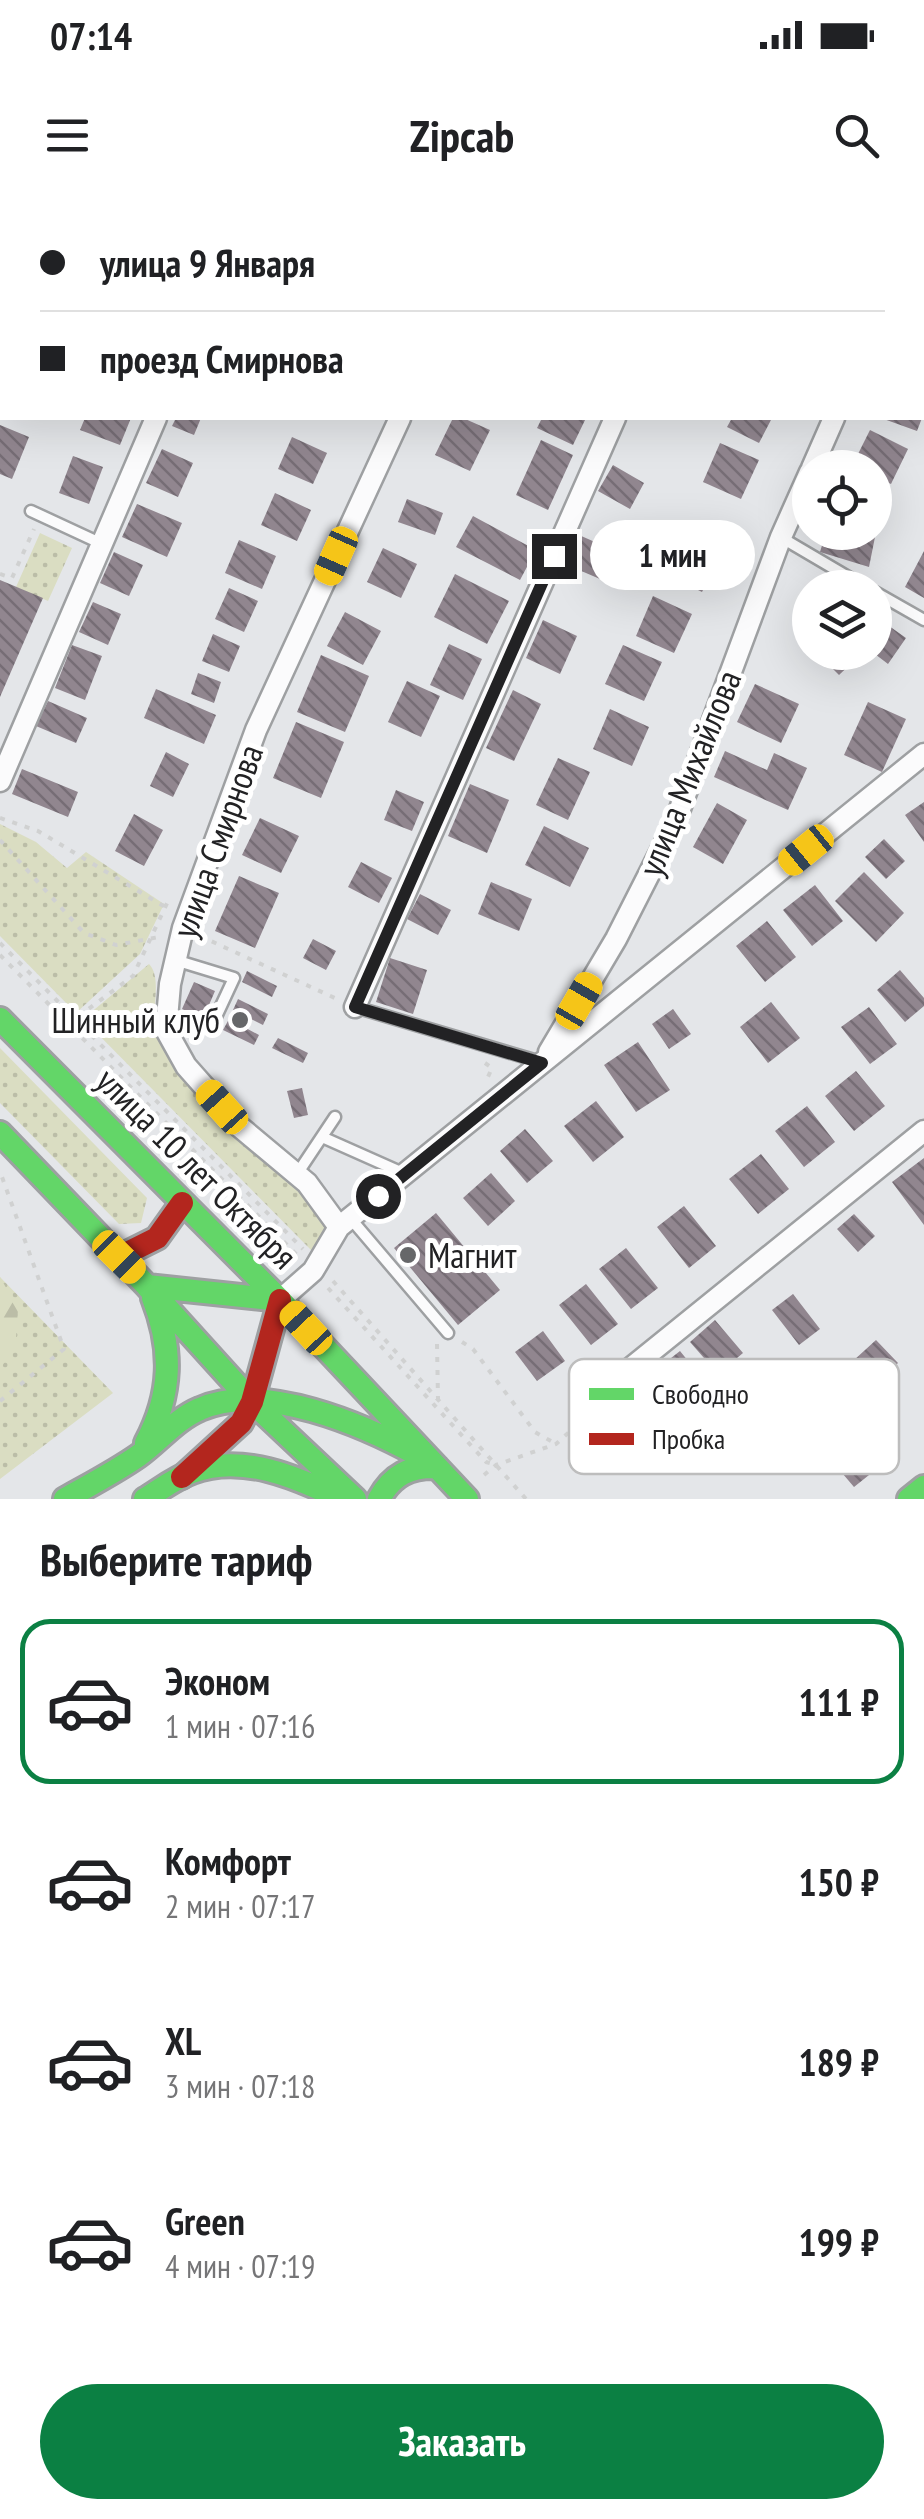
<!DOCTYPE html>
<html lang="ru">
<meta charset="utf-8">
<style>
body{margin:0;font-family:"PT Sans Narrow",sans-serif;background:#f6f6f6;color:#202124;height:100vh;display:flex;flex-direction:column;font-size:38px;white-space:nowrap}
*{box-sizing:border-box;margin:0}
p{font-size:32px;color:#757577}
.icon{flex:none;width:55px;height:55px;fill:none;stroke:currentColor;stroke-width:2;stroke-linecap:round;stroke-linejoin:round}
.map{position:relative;height:1299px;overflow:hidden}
.details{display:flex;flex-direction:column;background:#fff;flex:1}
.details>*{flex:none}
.banner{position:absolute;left:0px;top:0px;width:925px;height:220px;box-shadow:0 10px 40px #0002;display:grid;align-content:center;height:220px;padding:0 40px;background:#fff}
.tools{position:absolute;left:792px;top:250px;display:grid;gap:20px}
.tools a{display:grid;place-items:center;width:100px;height:100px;border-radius:50%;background:#fff;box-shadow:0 10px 40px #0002;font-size:50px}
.end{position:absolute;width:45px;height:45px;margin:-22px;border:12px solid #222224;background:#fff;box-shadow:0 0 0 5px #fff}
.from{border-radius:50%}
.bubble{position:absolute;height:70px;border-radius:35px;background:#fff;box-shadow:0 10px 40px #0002;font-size:32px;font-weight:600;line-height:70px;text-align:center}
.car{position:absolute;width:30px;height:60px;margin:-30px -15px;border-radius:12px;box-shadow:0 0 8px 2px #0007;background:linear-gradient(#f5c518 24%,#345 0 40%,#f5c518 0 76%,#345 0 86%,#f5c518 0)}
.banner b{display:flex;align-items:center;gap:35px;height:95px;font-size:38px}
.banner b+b{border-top:2px solid #e0e0e0}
.banner i{width:25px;height:25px;background:#202124}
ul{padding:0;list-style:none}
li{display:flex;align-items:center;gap:30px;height:165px;margin:0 20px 15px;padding:0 20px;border:5px solid transparent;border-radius:30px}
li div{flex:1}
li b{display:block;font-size:38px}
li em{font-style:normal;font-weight:600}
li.selected{border-color:#0b8043}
li>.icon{width:90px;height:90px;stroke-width:1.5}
h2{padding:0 40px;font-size:45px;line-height:120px}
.cta{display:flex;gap:20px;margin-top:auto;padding:20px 40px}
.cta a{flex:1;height:115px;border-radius:60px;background:#0b8043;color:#fff;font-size:40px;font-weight:600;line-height:115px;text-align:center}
.status{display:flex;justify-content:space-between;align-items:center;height:70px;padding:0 50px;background:#fff;direction:ltr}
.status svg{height:28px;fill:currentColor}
header{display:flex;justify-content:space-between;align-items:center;height:130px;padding:0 40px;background:#fff;font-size:45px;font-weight:600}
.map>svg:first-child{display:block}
.grass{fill:url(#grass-dots)}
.forest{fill:url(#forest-firs)}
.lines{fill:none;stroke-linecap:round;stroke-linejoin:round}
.stream{stroke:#93daee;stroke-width:6}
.building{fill:url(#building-back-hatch)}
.lane-casing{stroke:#9ea0a2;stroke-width:15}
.street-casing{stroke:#9ea0a2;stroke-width:25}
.fast-casing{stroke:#9ea0a2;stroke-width:28}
.jam-casing{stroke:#9ea0a2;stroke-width:28}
.path{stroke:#d0d1d1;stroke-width:4;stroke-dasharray:5 8;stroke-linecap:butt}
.lane{stroke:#fbfbfc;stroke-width:10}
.street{stroke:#fbfbfc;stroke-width:20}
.fast{stroke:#63d668;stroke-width:22}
.jam{stroke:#b3261e;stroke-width:22}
.route{stroke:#222224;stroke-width:12}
.poi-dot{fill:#666769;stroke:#fff;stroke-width:4}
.labels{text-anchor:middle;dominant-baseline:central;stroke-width:10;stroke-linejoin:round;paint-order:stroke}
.street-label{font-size:35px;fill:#222224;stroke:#fff}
.poi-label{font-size:35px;fill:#222224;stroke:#fff;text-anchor:end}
.key{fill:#fff;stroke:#bdbdbd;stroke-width:2.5}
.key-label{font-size:28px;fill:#222224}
</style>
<div class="status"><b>07:14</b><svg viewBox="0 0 49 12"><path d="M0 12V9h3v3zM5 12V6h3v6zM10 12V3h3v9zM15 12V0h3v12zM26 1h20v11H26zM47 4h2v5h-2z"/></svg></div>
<header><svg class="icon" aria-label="menu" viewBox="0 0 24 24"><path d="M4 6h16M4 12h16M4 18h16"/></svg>Zipcab<svg class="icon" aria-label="search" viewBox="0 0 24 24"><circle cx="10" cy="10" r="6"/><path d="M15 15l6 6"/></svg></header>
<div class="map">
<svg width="924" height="1299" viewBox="0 0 924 1299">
<defs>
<pattern id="grass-dots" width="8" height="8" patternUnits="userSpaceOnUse" patternTransform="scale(2.5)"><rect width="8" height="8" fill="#daddc2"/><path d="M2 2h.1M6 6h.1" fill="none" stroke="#bbbda7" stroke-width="1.8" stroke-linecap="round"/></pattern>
<pattern id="forest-firs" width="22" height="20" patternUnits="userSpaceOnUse" patternTransform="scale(2.5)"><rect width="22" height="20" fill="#daddc2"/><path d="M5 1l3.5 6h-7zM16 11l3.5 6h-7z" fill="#bbbda7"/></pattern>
<pattern id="building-back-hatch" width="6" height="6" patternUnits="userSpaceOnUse" patternTransform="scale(2.5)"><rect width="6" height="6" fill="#91868f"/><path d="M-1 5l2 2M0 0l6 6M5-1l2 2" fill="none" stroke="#766d75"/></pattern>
</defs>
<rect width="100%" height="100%" fill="#e4e6e9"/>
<path class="grass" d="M40 333 72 348 48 401 16 387Z
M0 624 36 642 67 668 86 652 164 704 140 754 76 813 0 736Z
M149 764C164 780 148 813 159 837 167 856 187 877 202 891 224 913 317 995 324 1017 328 1029 322 1045 312 1051L83 819Z
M0 848 147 998 141 1023 119 1024 0 903Z
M0 1077 113 1193 0 1279Z"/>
<path class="forest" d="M0 1077 18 1109 16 1138 0 1171Z"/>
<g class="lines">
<path class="stream" d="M475 2 476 0"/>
</g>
<path class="building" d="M85 218H131L120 245 80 230Z
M176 218H201L194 235 172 226Z
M453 218H463L490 230 470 271 435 255Z
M542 218H586L573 245 537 228Z
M732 218H772L759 243 727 227Z
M881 218H922L917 231Z
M0 225 29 237 12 279 0 274Z
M870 230 908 249 891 284 875 277V268L852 266Z
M292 237 327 253 313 284 278 269Z
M541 240 573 255 548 310 516 295Z
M720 243 759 260 741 299 703 282Z
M162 249 193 263 178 297 146 283Z
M73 256 103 267 89 304 59 293Z
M613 265 644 283 630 309 598 291Z
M275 293 311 310 297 341 261 325Z
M407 299 443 313 435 335 398 322Z
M137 304 182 323 167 357 122 337Z
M473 316 536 350 520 380 456 347Z
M826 332H876L869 367 820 352Z
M579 335 613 350 600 379 565 364Z
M239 340 276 356 262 389 225 373Z
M673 343 716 363 702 392 660 371Z
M383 348 417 364 401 398 367 382Z
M924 351V398L905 387Z
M114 352 143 365 129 396 100 383Z
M455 374 509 401 487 444 434 417Z
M0 380 43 398 0 497Z
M229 388 258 401 244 432 215 419Z
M653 396 692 414 674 453 636 436Z
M93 402 121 414 108 445 79 432Z
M345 412 381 431 363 465 327 446Z
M875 416 906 438 888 464 875 454Z
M543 420 577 436 560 474 526 458Z
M213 434 240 446 229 472 202 461Z
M449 444 482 459 463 500 430 485Z
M72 445 102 456 85 500 55 488Z
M623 445 662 462 644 501 605 484Z
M816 452H858L860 455 839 475Z
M321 455 369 476 345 532 297 512Z
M198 473 221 482 214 503 191 494Z
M407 481 440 496 421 537 388 522Z
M755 484 799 504 781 543 737 522Z
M156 489 216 515 204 544 144 518Z
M513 490 541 504 514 561 486 548Z
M48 501 87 518 76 543 36 526Z
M868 502 906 519 882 572 844 555Z
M610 509 649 527 632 566 593 549Z
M296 522 344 542 321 598 273 578Z
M725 551 767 570 774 553 807 568 788 610 714 577Z
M166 552 189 564 173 597 150 586Z
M558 558 590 572 568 620 536 605Z
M22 569 78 592 68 617 12 594Z
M470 584 509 600 487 653 448 636Z
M396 590 424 602 412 631 384 620Z
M924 602V642L905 615Z
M717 603 747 620 723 664 693 647Z
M134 614 163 630 144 666 115 651Z
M260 618 299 636 281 673 242 655Z
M544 626 589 648 570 687 525 665Z
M884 639 905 661 886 679 865 657Z
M361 662 392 678 379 703 348 687Z
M864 672 904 713 876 742 835 701Z
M239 676 279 693 255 748 215 731Z
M491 682 532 699 519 731 478 714Z
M815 685 843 721 812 746 783 710Z
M420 694 451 710 438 735 407 719Z
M767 721 796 757 765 782 736 746Z
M313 739 336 751 326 770 303 758Z
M390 758 427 770 413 814 376 802Z
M900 770 924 798V806L905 822 877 790Z
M247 771 277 786 272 797 242 782Z
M194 782 215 791 203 819 182 809Z
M238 799 268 814 263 825 233 810Z
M771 802 800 838 768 863 740 827Z
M869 807 897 844 870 864 841 827Z
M673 809 691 834 669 849 652 824Z
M229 819 259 835 254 845 223 830Z
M278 838 308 853 303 863 272 848Z
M638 842 670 890 636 912 604 865Z
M856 871 885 906 854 931 825 896Z
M302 888 308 915 294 918 287 891Z
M596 901 624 937 593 962 564 926Z
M807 906 835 942 804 967 775 931Z
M525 929 553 961 527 983 500 951Z
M761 954 789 989 758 1014 729 979Z
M924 958V1025L892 982Z
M491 973 515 1001 488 1026 463 998Z
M684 1006 716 1046 689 1068 657 1027Z
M436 1013 500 1090 458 1125 394 1048Z
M854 1014 875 1036 858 1052 837 1029Z
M626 1048 658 1088 631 1109 599 1069Z
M586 1084 618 1124 591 1145 559 1105Z
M793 1094 820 1129 799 1145 772 1110Z
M715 1120 743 1153 718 1174 690 1142Z
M543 1131 565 1161 537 1181 515 1152Z
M876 1140 898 1163 881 1179 895 1194 877 1210 842 1171Z
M680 1151 697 1172 659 1202 643 1180Z
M840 1241 869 1275 854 1287 825 1253Z"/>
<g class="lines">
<defs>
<path id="lane" d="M31 311 100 343
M782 338 867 388
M875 392 924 420
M175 760 234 778 214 821
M355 807 541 862
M322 937 403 973
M297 974 335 917
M351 1019 448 1133"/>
<path id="street" d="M68 2 69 0
M250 2 252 0
M498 2 499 0
M709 2 711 0
M922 16 924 13
M0 163 2 157
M812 268 834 218
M0 581 156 218
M355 807 615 218
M549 852 616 739 674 625 781 337 810 272
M339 1027 307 983 240 927 186 866 166 830 170 784 183 728 256 530 400 218
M280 1100 313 1071 339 1027 924 554
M600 1193 924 931"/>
<path id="fast" d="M0 819 280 1100 467 1299
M0 933 147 1086 252 1202 355 1299
M147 1086 280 1100
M146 1243C172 1194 173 1149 153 1098
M65 1299C90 1285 115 1272 138 1256 159 1241 176 1219 200 1209 263 1181 364 1225 420 1256
M145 1299C160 1290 175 1278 192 1272 241 1253 297 1277 341 1299
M379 1299C392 1275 410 1266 437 1267
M909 1299 924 1287"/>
<path id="jam" d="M119 1057 157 1038 182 1003
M182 1277 241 1223 252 1202 280 1100"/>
</defs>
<use href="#lane" class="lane-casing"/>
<use href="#street" class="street-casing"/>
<use href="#fast" class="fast-casing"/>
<use href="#jam" class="jam-casing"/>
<path class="path" d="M0 374 12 378 34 329
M0 618 38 631 165 707
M0 640 84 733 116 745 159 737
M200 736 337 799
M0 743 303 1049
M0 755 298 1056
M68 824 133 776 169 699
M485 863 492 868 487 879
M333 1081 526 1299
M328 1088 486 1262 496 1265
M462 1142 473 1149 535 1232 556 1244
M437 1144 438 1199
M0 1201 64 1149 2 977
M484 1275 496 1265 556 1244 590 1213"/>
<use href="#lane" class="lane"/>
<use href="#street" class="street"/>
<use href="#fast" class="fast"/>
<use href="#jam" class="jam"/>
</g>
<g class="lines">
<path class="route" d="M378 996 542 863 355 807 554 356"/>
</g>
<g class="poi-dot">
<circle cx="240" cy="820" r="10"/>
<circle cx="408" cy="1055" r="10"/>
</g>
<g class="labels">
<g class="street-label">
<text transform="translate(689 573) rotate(-68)">улица Михайлова</text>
<text transform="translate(217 641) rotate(-70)">улица Смирнова</text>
<text transform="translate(197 968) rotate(45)">улица 10 лет Октября</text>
</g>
<g class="poi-label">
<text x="220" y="820">Шинный клуб</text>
<text x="428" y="1055" text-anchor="start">Магнит</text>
</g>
</g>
<rect x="569" y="1159" width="330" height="115" rx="15" class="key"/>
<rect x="589" y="1188" width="45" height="12" fill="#63d668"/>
<rect x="589" y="1233" width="45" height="12" fill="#b3261e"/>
<g class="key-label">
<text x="652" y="1204">Свободно</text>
<text x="652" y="1249">Пробка</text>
</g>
</svg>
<div class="tools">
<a><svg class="icon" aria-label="locate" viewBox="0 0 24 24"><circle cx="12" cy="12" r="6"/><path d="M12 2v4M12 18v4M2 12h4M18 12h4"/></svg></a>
<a><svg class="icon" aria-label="layers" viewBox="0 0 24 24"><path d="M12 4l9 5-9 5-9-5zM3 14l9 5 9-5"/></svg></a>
</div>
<i class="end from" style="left:378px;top:996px"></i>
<i class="end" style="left:554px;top:356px"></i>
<div class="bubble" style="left:590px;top:320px;width:165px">1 мин</div>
<i class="car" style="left:336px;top:356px;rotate:204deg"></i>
<i class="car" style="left:806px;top:650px;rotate:231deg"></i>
<i class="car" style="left:579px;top:801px;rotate:30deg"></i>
<i class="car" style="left:222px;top:907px;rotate:318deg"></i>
<i class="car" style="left:119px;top:1057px;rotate:135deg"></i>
<i class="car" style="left:306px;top:1128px;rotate:317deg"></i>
<div class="banner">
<b><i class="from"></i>улица 9 Января</b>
<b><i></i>проезд Смирнова</b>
</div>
</div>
<section class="details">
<h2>Выберите тариф</h2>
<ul>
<li class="selected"><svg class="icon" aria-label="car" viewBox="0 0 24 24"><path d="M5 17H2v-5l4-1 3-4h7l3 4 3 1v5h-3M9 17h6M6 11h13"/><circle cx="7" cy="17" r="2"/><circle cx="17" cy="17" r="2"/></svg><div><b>Эконом</b><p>1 мин · 07:16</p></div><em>111 ₽</em></li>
<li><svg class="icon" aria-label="car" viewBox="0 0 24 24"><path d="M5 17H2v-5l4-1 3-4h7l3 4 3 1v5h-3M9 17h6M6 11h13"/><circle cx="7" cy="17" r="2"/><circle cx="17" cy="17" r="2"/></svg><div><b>Комфорт</b><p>2 мин · 07:17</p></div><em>150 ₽</em></li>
<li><svg class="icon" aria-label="car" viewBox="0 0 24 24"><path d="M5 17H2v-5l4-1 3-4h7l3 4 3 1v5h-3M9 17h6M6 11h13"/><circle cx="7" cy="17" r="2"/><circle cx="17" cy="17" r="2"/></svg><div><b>XL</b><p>3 мин · 07:18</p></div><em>189 ₽</em></li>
<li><svg class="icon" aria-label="car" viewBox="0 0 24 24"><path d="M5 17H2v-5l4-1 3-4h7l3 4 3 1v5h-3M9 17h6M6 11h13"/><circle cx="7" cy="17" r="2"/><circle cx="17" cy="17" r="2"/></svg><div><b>Green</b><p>4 мин · 07:19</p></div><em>199 ₽</em></li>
</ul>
<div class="cta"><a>Заказать</a></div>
</section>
